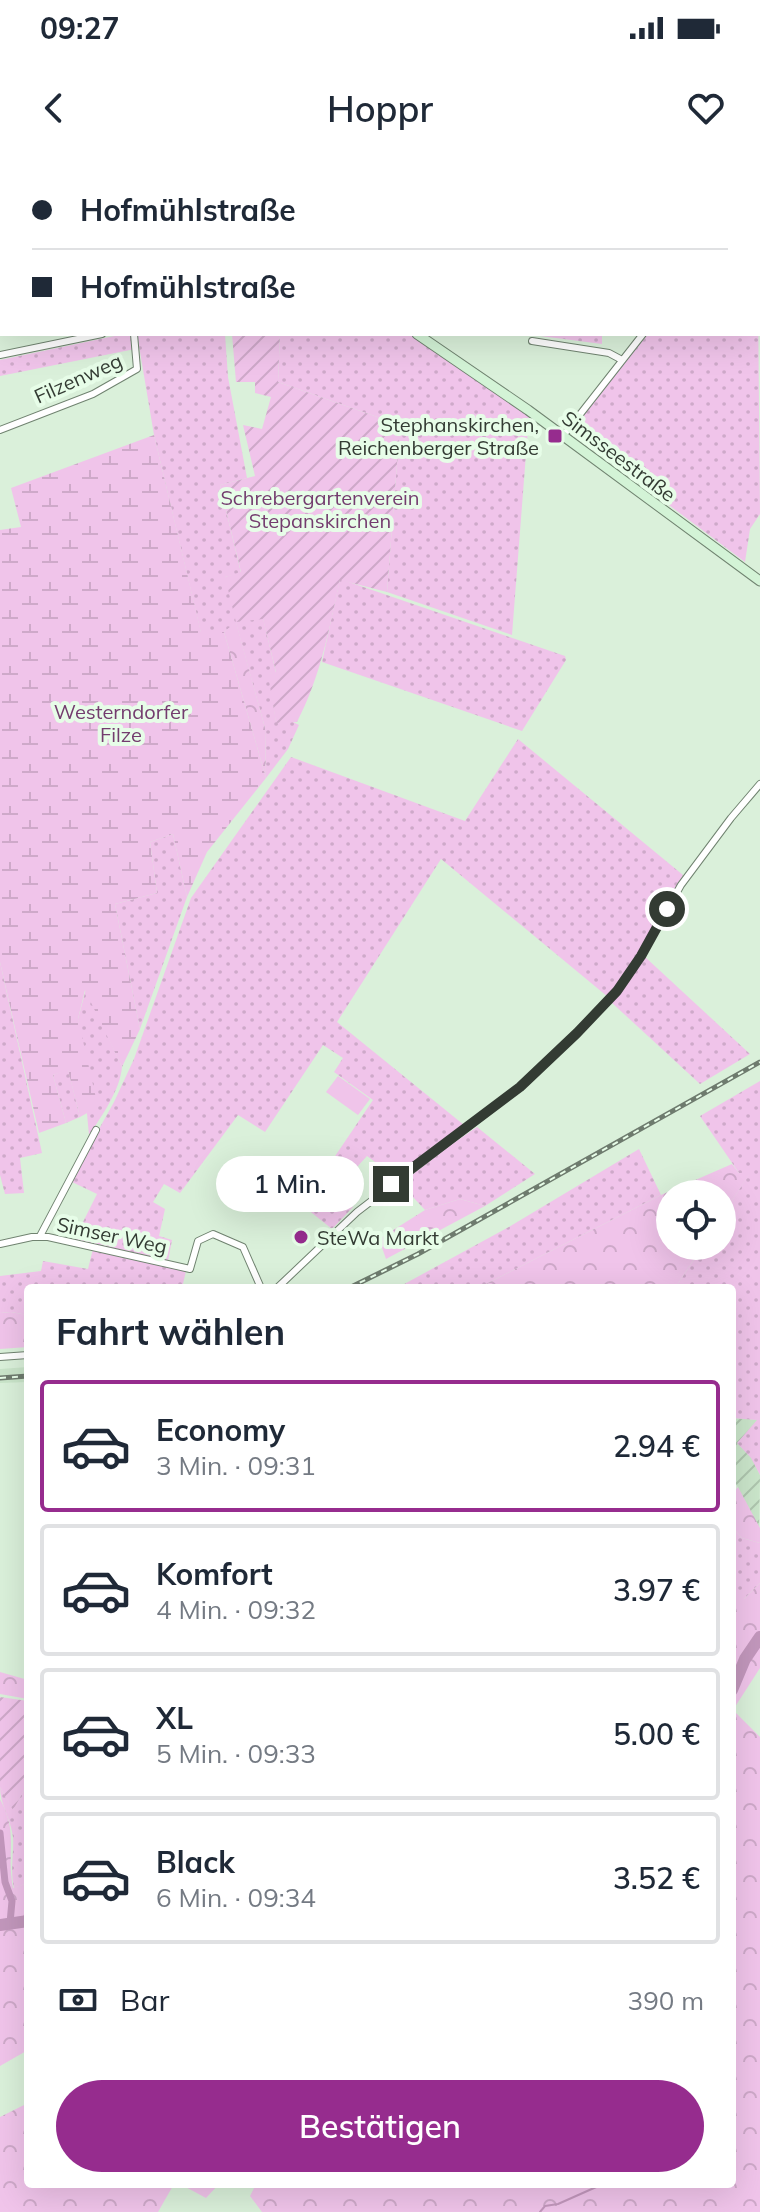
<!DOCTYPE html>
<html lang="de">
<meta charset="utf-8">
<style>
body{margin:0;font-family:Mulish,sans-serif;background:#f6f6f7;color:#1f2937;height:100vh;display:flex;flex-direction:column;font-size:30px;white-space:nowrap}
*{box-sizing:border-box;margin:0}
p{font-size:26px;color:#747a83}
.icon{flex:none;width:44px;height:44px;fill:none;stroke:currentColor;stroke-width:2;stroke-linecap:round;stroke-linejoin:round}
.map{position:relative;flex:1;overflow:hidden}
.sheet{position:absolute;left:24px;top:1124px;width:712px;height:904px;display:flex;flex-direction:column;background:#fff;border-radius:8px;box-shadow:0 8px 32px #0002}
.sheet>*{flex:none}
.guide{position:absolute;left:0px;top:0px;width:760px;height:176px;box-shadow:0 8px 32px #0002;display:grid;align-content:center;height:176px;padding:0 32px;background:#fff}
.fabs{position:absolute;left:656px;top:1020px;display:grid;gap:16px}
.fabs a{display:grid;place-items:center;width:80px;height:80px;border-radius:50%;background:#fff;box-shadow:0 8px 32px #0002;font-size:40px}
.end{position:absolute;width:36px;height:36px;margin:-18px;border:10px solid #333b33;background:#fff;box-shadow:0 0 0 4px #fff}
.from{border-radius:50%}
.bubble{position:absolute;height:56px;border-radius:28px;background:#fff;box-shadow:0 8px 32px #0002;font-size:26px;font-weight:600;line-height:56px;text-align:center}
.guide b{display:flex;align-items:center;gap:28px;height:76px;font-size:30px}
.guide b+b{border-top:2px solid #e0e1e3}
.guide i{width:20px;height:20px;background:#1f2937}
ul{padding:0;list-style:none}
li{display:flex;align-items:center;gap:24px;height:132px;margin:0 16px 12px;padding:0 16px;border:4px solid #e0e1e3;border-radius:8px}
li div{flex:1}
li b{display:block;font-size:30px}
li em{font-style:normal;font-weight:600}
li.selected{border-color:#962c8e}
li>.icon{width:72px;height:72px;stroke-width:1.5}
h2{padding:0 32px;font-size:36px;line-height:96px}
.pay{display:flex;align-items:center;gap:20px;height:88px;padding:0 32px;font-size:30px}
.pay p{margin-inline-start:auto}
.cta{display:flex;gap:16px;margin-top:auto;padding:16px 32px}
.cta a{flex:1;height:92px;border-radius:48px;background:#962c8e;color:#fff;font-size:32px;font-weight:600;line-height:92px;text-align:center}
.status{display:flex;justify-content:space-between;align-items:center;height:56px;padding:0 40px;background:#fff;direction:ltr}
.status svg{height:22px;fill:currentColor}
header{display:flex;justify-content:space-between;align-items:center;height:104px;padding:0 32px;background:#fff;font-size:36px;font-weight:600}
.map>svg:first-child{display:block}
.built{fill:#cae5ca}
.industrial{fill:url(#industrial-furrows)}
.grass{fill:url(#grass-dots)}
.forest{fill:url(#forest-crowns)}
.wetland{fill:url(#wetland-marsh)}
.garden{fill:url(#garden-furrows)}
.pitch{fill:#f0c4ea}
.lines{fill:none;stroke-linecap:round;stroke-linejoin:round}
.stream{stroke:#c297bc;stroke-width:2}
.canal{stroke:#c297bc;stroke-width:7}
.river{stroke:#c297bc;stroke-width:12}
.street-casing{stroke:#708370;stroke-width:8}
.secondary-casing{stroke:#708370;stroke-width:11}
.street{stroke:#fff;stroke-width:6}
.secondary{stroke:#d3f3d6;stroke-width:9}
.rail-casing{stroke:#6e7b6e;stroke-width:5}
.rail{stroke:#e7fde8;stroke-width:2;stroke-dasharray:6;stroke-linecap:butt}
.route{stroke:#333b33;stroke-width:10}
.poi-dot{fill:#962c8e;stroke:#e7fde8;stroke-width:3}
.labels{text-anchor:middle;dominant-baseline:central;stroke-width:8;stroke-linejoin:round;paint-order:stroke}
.street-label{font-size:20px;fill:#333b33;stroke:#e7fde8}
.poi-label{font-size:20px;fill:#333b33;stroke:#e7fde8;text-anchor:end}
.park-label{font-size:20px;fill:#733c6e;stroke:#e7fde8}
</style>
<div class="status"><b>09:27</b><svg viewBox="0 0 49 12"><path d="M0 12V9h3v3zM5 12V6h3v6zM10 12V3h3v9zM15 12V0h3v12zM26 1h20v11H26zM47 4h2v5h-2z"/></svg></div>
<header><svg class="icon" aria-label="back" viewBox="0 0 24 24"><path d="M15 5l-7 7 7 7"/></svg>Hoppr<svg class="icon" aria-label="heart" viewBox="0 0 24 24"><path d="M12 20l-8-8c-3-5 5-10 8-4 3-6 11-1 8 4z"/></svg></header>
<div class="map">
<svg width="760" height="2052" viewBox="0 0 760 2052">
<defs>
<pattern id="industrial-furrows" width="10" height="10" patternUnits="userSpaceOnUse" patternTransform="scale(2)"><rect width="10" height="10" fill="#cae5ca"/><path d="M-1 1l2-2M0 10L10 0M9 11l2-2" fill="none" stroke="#aec5ae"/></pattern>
<pattern id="grass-dots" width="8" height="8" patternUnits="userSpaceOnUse" patternTransform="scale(2)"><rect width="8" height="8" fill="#f0c4ea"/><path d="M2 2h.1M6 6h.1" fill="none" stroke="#cea9c9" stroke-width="1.8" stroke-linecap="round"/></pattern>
<pattern id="forest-crowns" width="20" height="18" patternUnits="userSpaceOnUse" patternTransform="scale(2)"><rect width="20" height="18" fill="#f0c4ea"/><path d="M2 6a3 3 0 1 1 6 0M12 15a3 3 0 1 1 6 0" fill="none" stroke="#cea9c9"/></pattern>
<pattern id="wetland-marsh" width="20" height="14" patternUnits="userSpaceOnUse" patternTransform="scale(2)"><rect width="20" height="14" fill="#f0c4ea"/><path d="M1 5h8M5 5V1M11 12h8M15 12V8" fill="none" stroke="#cea9c9"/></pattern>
<pattern id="garden-furrows" width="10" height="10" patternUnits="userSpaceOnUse" patternTransform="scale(2)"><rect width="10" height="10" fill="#f0c4ea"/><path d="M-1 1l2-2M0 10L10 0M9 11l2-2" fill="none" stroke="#cea9c9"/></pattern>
</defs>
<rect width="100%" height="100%" fill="#daf0da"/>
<path class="built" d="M28 1207V1222L0 1223V1209Z"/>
<path class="industrial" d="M732 1258 758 1260 752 1298 760 1315 759 1369 732 1316Z"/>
<path class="grass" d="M758 137 760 354 750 369 745 402 574 274 576 264 648 174H758Z
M124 174 131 175 135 189 0 216V200Z
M137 174H225L228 217 247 318 220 325 241 413 225 417 263 458 276 513 269 514 276 562H293L299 565 288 589 266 618 265 568 236 463 224 472 201 473 154 275Z
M280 174H409L529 255 512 475 387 432 400 265 278 222Z
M602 174V184L533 175V174Z
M340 419 565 496 566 500 522 571 322 502Z
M518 579 683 715 636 799 608 837 441 699 337 862 464 965 394 1016 367 996 336 1030 353 1047 332 1069 302 1045 373 940 334 912 343 898 323 885 265 972 238 955 180 1033 164 1024 153 1042 165 1049 159 1076 172 1080 168 1101 74 1080 97 1034 70 1021 114 942 134 899 191 738 291 597 465 661Z
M173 674 187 737 140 869 115 744 157 733 150 682Z
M644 796 750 894 700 924 611 842Z
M0 802 42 993 20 998 24 1033 5 1034 0 1015Z
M86 829 122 907C120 930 102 956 89 975L78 859Z
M68 909 80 957 66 963 53 915Z
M760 921V1315L751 1298 737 1283 757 1260 732 1258V1128H675L703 1086H722V1056L749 1014 739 1013 700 956Z
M477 967 535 1014 485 1046 460 1039 425 1050 398 1021Z
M639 989 661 1035 478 1128H397L507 1068Z
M93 1089 186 1111 182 1128H28V1155L11 1152 0 1153V1116L41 1111 43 1101 88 1109Z
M732 1367 742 1378 760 1383V1423L743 1440 732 1429Z
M28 1623V1723L14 1728C10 1710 14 1694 13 1677 11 1659 0 1645 0 1627L13 1649Z"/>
<path class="forest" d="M236 462 265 568 266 618 224 472Z
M732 1004 739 1013H750L722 1056V1034H670V1086H703L675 1128H478L661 1035Z
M460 1039 485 1046 386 1099 379 1079 425 1050Z
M11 1152 28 1155V1187L0 1189V1153Z
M738 1327 760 1368V1383L742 1378 732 1367V1334Z
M760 1423V1508L733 1550 760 1577V2052H262L250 2036 256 2024H732V1429L744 1439Z
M0 1512 28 1520V1539L0 1534Z
M0 1639C19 1674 6 1693 13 1728L28 1723V1890L0 1906Z
M28 1943V2024H174L158 2052H0V1957Z
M180 2024H219L206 2038Z"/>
<path class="wetland" d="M154 275 201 472H224L266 618 207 692 187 737 173 674 150 682 157 733 115 744 140 869 122 907 85 830 78 859 98 947 80 957 68 910 53 915 66 963 39 973 0 802V370L21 367 11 328Z"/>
<path class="garden" d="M232 174H280L278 222 400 265 387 432 340 420C329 469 321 516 297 562L276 563 268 514 276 512 263 459 236 462 225 417 241 412 220 325 255 316 243 265 262 269 271 237 255 233V222H236Z
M0 1537 28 1541V1623L13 1650 0 1627Z"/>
<path class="pitch" d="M338 916 370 939 358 955 326 932Z"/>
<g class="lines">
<path class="stream" d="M540 2052 545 2046 558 2044 603 2024"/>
<path class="canal" d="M0 1673 5 1722 12 1741 10 1763"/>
<path class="river" d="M732 1530 745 1499 760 1477
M0 1765 28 1761"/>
<defs>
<path id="street" d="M207 0 210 2
M757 0 760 3
M106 2 107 0
M344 2V0
M758 33 760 30
M758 131 760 133
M532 181 609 193 622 200
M0 195 102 174
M0 270 93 234 137 209 134 174
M563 276 643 174
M40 1076 96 970
M0 1084 32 1077H48L190 1109 198 1081 213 1074 243 1087 261 1128
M277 1128 357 1052 520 927 577 873 617 831 641 796 681 725 731 658 760 624
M0 1197 28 1195"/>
<path id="secondary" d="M68 0 73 2
M417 174 528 250 760 421"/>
</defs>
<use href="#street" class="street-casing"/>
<use href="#secondary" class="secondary-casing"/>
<use href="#street" class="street"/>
<use href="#secondary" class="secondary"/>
<defs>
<path id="rail" d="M349 1128 418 1094 760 902
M0 1218 28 1216"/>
</defs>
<use href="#rail" class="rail-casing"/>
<use href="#rail" class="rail"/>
</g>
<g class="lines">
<path class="route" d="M391 1024 520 927 577 873 617 831 641 796 667 749"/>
</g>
<g class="poi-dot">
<rect x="547" y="268" width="16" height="16" rx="4"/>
<circle cx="301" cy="1077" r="8"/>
</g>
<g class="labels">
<g class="street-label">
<text transform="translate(78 218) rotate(-24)">Filzenweg</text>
<text transform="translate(619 296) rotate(37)">Simsseestraße</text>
<text transform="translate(112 1075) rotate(12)">Simser Weg</text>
</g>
<g class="poi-label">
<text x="539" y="264">Stephanskirchen,<tspan x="539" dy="23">Reichenberger Straße</tspan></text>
<text x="317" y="1077" text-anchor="start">SteWa Markt</text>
</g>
<g class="park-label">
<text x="320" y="337">Schrebergartenverein<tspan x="320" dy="23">Stepanskirchen</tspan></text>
<text x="121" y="551">Westerndorfer<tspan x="121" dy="23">Filze</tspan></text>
</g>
</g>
</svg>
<div class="fabs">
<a><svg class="icon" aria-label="locate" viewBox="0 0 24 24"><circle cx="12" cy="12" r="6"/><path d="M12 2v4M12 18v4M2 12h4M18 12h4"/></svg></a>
</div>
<i class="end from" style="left:667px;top:749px"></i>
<i class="end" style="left:391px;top:1024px"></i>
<div class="bubble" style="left:216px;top:996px;width:148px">1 Min.</div>
<div class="guide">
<b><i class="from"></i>Hofmühlstraße</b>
<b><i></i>Hofmühlstraße</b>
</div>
<section class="sheet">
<h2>Fahrt wählen</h2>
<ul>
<li class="selected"><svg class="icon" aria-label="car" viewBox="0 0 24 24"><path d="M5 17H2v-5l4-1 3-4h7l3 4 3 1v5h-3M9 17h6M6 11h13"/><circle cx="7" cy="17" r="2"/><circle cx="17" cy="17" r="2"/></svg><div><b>Economy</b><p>3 Min. · 09:31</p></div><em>2.94 €</em></li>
<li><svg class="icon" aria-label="car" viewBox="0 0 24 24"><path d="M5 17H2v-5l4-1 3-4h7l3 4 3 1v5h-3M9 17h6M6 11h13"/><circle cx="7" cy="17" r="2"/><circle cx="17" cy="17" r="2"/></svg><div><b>Komfort</b><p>4 Min. · 09:32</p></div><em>3.97 €</em></li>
<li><svg class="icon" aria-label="car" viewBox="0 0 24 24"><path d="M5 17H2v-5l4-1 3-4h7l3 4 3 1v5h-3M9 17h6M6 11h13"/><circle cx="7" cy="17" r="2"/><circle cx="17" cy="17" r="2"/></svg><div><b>XL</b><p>5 Min. · 09:33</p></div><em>5.00 €</em></li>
<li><svg class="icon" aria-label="car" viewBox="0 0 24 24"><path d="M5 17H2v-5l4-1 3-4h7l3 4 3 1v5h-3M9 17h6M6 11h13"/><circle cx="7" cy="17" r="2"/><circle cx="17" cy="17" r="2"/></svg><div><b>Black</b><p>6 Min. · 09:34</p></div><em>3.52 €</em></li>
</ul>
<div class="pay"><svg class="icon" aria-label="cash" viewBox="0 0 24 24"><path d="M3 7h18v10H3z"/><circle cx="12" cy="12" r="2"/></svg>Bar<p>390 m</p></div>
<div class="cta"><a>Bestätigen</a></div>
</section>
</div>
